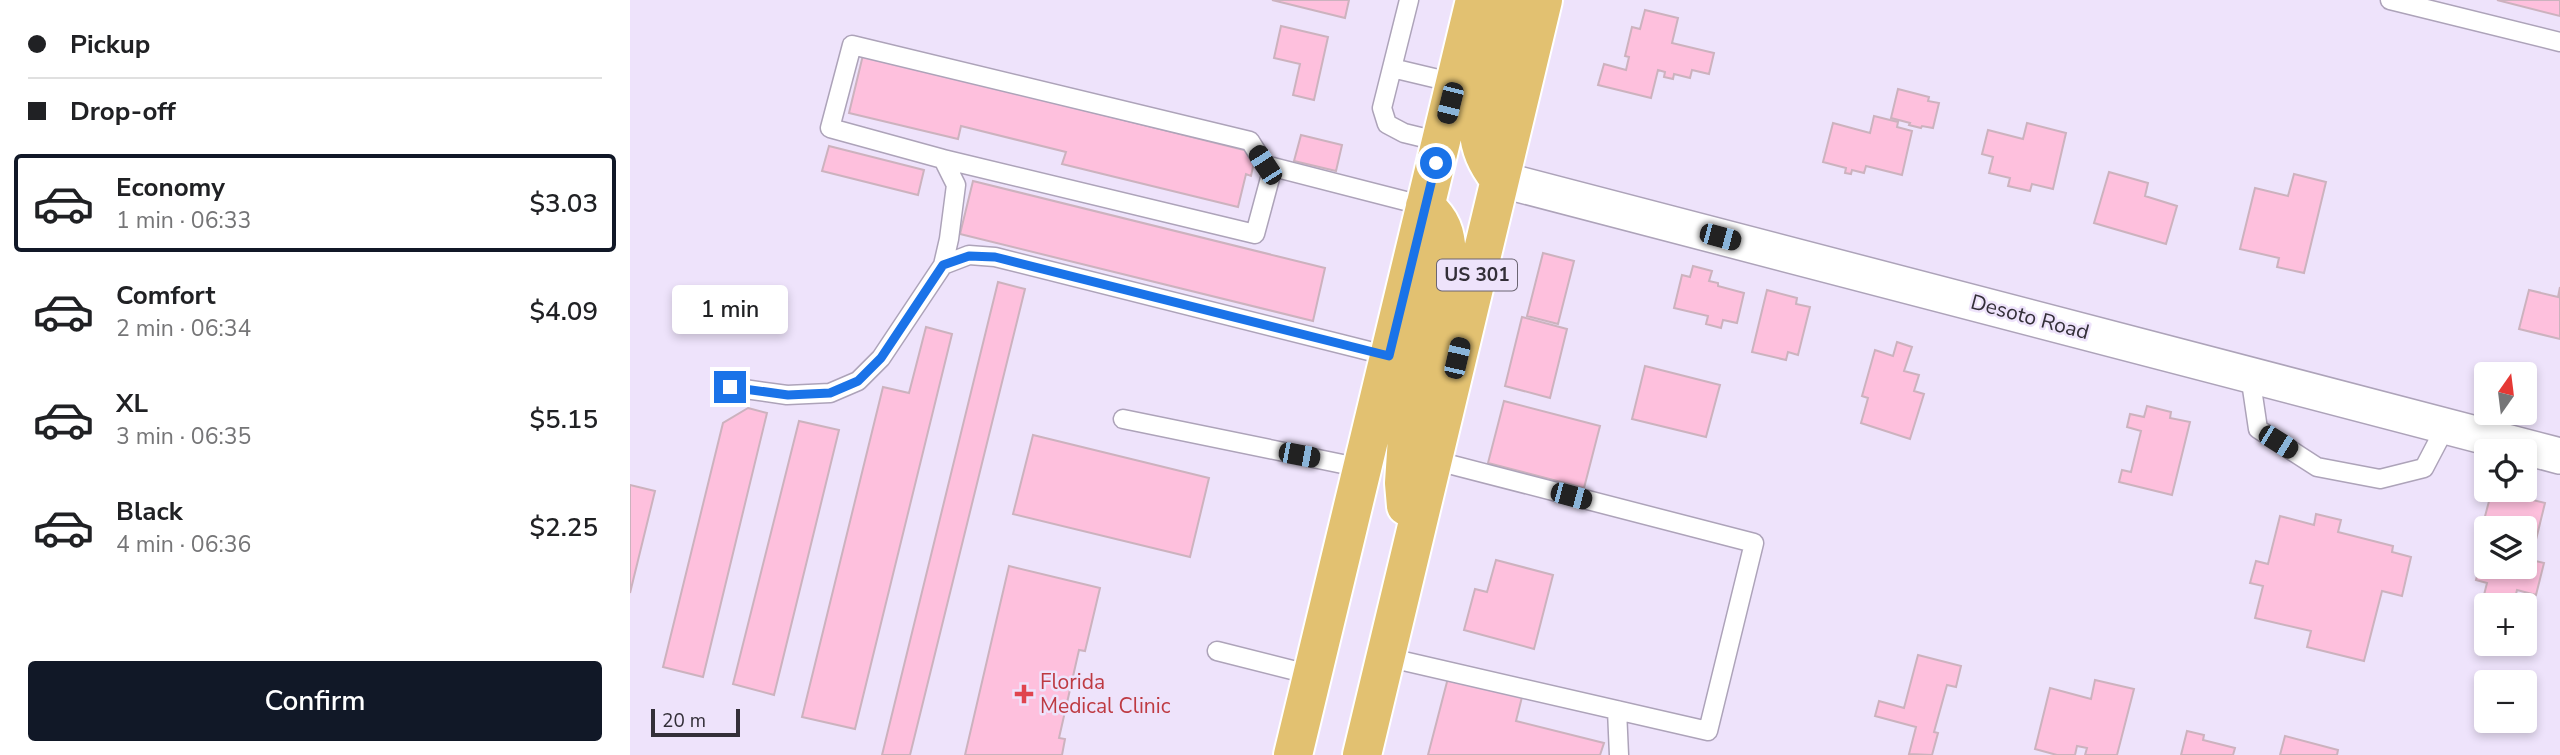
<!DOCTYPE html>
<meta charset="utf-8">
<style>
body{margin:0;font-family:"Nunito Sans",sans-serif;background:#f2f2f2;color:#202124;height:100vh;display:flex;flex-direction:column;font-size:26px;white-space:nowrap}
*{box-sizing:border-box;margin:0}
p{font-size:23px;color:#757577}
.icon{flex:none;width:38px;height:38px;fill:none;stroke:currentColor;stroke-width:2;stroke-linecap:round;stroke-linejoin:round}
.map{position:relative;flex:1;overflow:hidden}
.sheet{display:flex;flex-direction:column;background:#fff;width:630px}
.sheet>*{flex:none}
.top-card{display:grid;align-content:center;height:154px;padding:0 28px;background:#fff}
.needle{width:46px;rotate:14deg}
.fabs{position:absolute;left:1844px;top:362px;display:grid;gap:14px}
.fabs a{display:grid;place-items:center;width:63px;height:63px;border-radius:7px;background:#fff;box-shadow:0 4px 10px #0003;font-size:35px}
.scale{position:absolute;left:21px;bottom:18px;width:89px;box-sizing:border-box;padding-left:7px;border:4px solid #332f38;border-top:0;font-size:19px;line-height:24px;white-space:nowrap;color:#332f38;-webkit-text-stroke:5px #eee3fb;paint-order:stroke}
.end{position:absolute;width:32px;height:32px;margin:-16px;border:9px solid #1a73e8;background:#fff;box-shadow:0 0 0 4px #fff}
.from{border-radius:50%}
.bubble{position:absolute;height:49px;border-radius:7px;background:#fff;box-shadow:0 4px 10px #0003;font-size:23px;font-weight:600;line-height:49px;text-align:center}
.car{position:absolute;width:21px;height:42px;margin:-21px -10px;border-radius:9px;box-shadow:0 0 5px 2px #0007;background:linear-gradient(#222 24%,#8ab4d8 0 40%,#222 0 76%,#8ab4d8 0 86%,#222 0)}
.top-card b{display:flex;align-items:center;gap:24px;height:66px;font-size:26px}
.top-card b+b{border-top:2px solid #e0e0e0}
.top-card i{width:18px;height:18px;background:#202124}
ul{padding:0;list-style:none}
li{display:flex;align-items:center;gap:21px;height:98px;margin:0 14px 10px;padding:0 14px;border:4px solid transparent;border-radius:7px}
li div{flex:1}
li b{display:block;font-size:26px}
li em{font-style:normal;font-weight:600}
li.current{border-color:#111827}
li>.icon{width:63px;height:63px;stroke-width:1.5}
.cta{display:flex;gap:14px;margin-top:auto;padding:14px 28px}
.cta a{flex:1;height:80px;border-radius:7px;background:#111827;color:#fff;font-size:28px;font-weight:600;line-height:80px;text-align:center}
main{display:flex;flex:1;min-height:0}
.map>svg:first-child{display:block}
.building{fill:#fec0dd;stroke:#ccb2be;stroke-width:2}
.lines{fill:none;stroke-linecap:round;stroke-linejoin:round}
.service-casing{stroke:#ada3b9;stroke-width:21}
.minor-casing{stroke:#ada3b9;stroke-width:38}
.primary-casing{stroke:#fff;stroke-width:42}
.service{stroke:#fff;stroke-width:18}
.minor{stroke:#fff;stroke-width:35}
.primary{stroke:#e2c171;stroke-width:38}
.route{stroke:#1a73e8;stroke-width:9}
.health-dot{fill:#e0444e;stroke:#eee3fb;stroke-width:2.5}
.labels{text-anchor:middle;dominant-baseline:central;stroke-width:5;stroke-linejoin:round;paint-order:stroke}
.shield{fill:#eee3fb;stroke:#6b6572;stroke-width:2}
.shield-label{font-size:19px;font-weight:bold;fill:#332f38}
.street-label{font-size:21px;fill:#332f38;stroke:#eee3fb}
.health-label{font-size:21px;fill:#be3a42;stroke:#eee3fb;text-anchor:start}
</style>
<main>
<section class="sheet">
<div class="top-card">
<b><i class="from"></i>Pickup</b>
<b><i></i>Drop-off</b>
</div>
<ul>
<li class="current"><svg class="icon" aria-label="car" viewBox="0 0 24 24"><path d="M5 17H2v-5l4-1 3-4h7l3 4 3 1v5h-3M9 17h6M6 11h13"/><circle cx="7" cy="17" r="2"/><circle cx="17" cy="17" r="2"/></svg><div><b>Economy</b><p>1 min · 06:33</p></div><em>$3.03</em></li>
<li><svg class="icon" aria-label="car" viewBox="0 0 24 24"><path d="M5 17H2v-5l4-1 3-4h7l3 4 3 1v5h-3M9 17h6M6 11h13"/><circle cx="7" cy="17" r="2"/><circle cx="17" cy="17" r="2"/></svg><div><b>Comfort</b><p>2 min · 06:34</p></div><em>$4.09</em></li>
<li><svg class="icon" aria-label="car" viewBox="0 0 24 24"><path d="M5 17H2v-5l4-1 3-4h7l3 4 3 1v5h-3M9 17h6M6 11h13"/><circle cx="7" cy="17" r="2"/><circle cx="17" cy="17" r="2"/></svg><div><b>XL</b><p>3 min · 06:35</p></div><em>$5.15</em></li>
<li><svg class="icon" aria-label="car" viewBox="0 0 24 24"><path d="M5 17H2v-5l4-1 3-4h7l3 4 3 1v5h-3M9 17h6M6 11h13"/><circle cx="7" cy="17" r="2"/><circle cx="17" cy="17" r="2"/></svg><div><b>Black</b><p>4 min · 06:36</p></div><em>$2.25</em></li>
</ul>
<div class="cta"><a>Confirm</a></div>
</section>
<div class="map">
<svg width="1930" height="755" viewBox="0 0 1930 755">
<rect width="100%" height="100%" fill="#eee3fb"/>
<path class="building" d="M642 0H719L715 18Z
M1867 0H1930V16Z
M1015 10 1048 18 1042 43 1084 53 1079 74 1062 70 1060 78 1044 74 1043 79 1034 77 1035 72 1028 70 1021 98 968 85 974 64 996 70 999 57 995 56 1002 27 1010 29Z
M651 26 698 37 684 100 663 95 670 64 644 58Z
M233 55 626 153 621 176 616 174 608 207 432 164 436 152 331 126 328 139 219 113Z
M1268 89 1299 97 1298 101 1309 103 1303 128 1292 126 1291 128 1279 125 1280 123 1261 118Z
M1244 116 1268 122 1267 127 1282 131 1272 175 1236 166 1234 173 1222 170 1221 174 1215 173 1216 168 1193 162 1203 123 1240 133Z
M1397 123 1436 133 1423 189 1402 184 1400 191 1378 186 1380 178 1359 173 1363 157 1352 154 1358 130 1393 139Z
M671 135 712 145 706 171 664 161Z
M199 146 294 170 288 195 192 171Z
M1479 172 1518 183 1515 196 1547 206 1536 244 1464 223Z
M1664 174 1696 182 1674 273 1647 267 1649 258 1610 249 1625 188 1658 196Z
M343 181 695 268 683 321 330 234Z
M913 253 944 261 928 324 897 316Z
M1063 266 1082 271 1079 281 1088 283V286L1114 293 1107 323 1093 320 1091 328 1076 324 1078 316 1044 308 1052 275 1060 277Z
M368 282 395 289 280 755H252Z
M1930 287V339L1889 329 1899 290 1928 297Z
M1137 290 1167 298 1166 304 1180 307 1168 355 1158 352 1156 360 1122 352Z
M892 317 937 329 920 398 875 386Z
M296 327 322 334 225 729 172 717 253 387 279 393Z
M1267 342 1282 347 1274 371 1289 375 1284 391 1294 394 1280 439 1231 423 1238 398 1232 396 1245 350 1263 356Z
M1015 366 1090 385 1076 437 1002 419Z
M874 401 970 426 954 488 858 463Z
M1517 406 1541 412 1540 418 1560 422 1542 495 1489 482 1492 470 1501 472 1511 431 1497 427 1500 414 1514 417Z
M118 408 137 413 73 677 33 667 93 423Z
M169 421 209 430 144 695 103 684Z
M403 435 579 478 560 557 383 514Z
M0 485 25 491 0 593Z
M1862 490 1915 503 1901 560 1914 563 1906 595 1887 590 1884 602 1854 595 1857 583 1846 580 1857 534V567H1895V528H1858L1860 522 1854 520Z
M1686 514 1711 520 1708 532 1763 546 1762 552 1781 557 1772 596 1752 591 1734 661 1677 647 1681 631 1625 618 1633 586 1620 583 1626 561 1638 564 1650 516 1684 525Z
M866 560 923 575 904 649 834 630 845 589 857 592Z
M379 566 470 588 455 651 449 650 429 738 435 739 432 755H335Z
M1288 655 1331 666 1326 687 1317 685 1304 732 1308 733 1302 755 1279 754 1286 727 1245 716 1249 701 1274 708Z
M818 678 892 697 886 721 974 743 970 755H798Z
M1465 680 1504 689 1487 755H1455L1457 748 1447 746 1445 755H1427L1405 749 1420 688 1461 699Z
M1557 731 1574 735 1573 740 1605 748 1603 755H1551Z
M1655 736 1708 750 1707 755H1650Z"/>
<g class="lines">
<defs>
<path id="service" d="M779 0 752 108 757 124 774 133 811 142
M1760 0 1930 42
M762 68 825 83
M313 159 625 234 643 167
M313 265 319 239 326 185 313 159 200 128 222 45 620 141 635 165 795 206
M1620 375 1628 429 1687 467 1750 479 1794 468 1816 426
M100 387 157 395 200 393 228 381 251 358 313 265 339 255 365 257 759 356
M493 419 732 468
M587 651 682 675
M756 657 1078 731 1124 543 803 460
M987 710 989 755"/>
<path id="minor" d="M869 179 1930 456"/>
<path id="primary" d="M869 179C856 162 850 149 848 127L878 0
M776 506 774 483 779 408 817 255C816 233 812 221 795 206
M663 755 845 0
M732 755 913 0"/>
</defs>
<use href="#service" class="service-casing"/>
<use href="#minor" class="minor-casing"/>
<use href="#primary" class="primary-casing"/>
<use href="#service" class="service"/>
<use href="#minor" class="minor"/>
<use href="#primary" class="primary"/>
</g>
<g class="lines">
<path class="route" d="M100 387 158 395 200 393 228 381 251 358 313 265 339 256 365 257 759 356 806 163"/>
</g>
<path class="health-dot" d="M390.5 683.5h7v7h7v7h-7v7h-7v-7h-7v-7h7z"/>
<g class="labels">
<rect class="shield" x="807" y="259.5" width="80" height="31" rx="5"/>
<g class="shield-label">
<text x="847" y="275">US 301</text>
</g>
<g class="street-label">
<text transform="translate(1400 317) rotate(15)">Desoto Road</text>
</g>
<g class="health-label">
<text x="410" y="682">Florida<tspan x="410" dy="24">Medical Clinic</tspan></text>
</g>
</g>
</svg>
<div class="fabs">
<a><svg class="needle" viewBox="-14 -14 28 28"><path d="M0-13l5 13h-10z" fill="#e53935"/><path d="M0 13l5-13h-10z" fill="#757577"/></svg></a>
<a><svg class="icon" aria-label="locate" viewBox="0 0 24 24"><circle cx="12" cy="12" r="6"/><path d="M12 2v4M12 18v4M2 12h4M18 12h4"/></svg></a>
<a><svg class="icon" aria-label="layers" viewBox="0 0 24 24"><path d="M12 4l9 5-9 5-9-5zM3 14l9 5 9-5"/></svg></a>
<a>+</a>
<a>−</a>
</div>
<div class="scale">20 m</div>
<i class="end from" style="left:806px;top:163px"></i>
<i class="end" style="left:100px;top:387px"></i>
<div class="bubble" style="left:42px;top:285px;width:116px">1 min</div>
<i class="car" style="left:820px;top:103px;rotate:194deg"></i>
<i class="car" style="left:635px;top:165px;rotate:327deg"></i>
<i class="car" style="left:1090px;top:237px;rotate:105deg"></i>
<i class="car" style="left:827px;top:358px;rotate:13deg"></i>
<i class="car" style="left:1648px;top:442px;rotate:122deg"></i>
<i class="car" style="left:669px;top:455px;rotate:101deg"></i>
<i class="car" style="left:941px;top:496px;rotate:105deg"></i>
</div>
</main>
